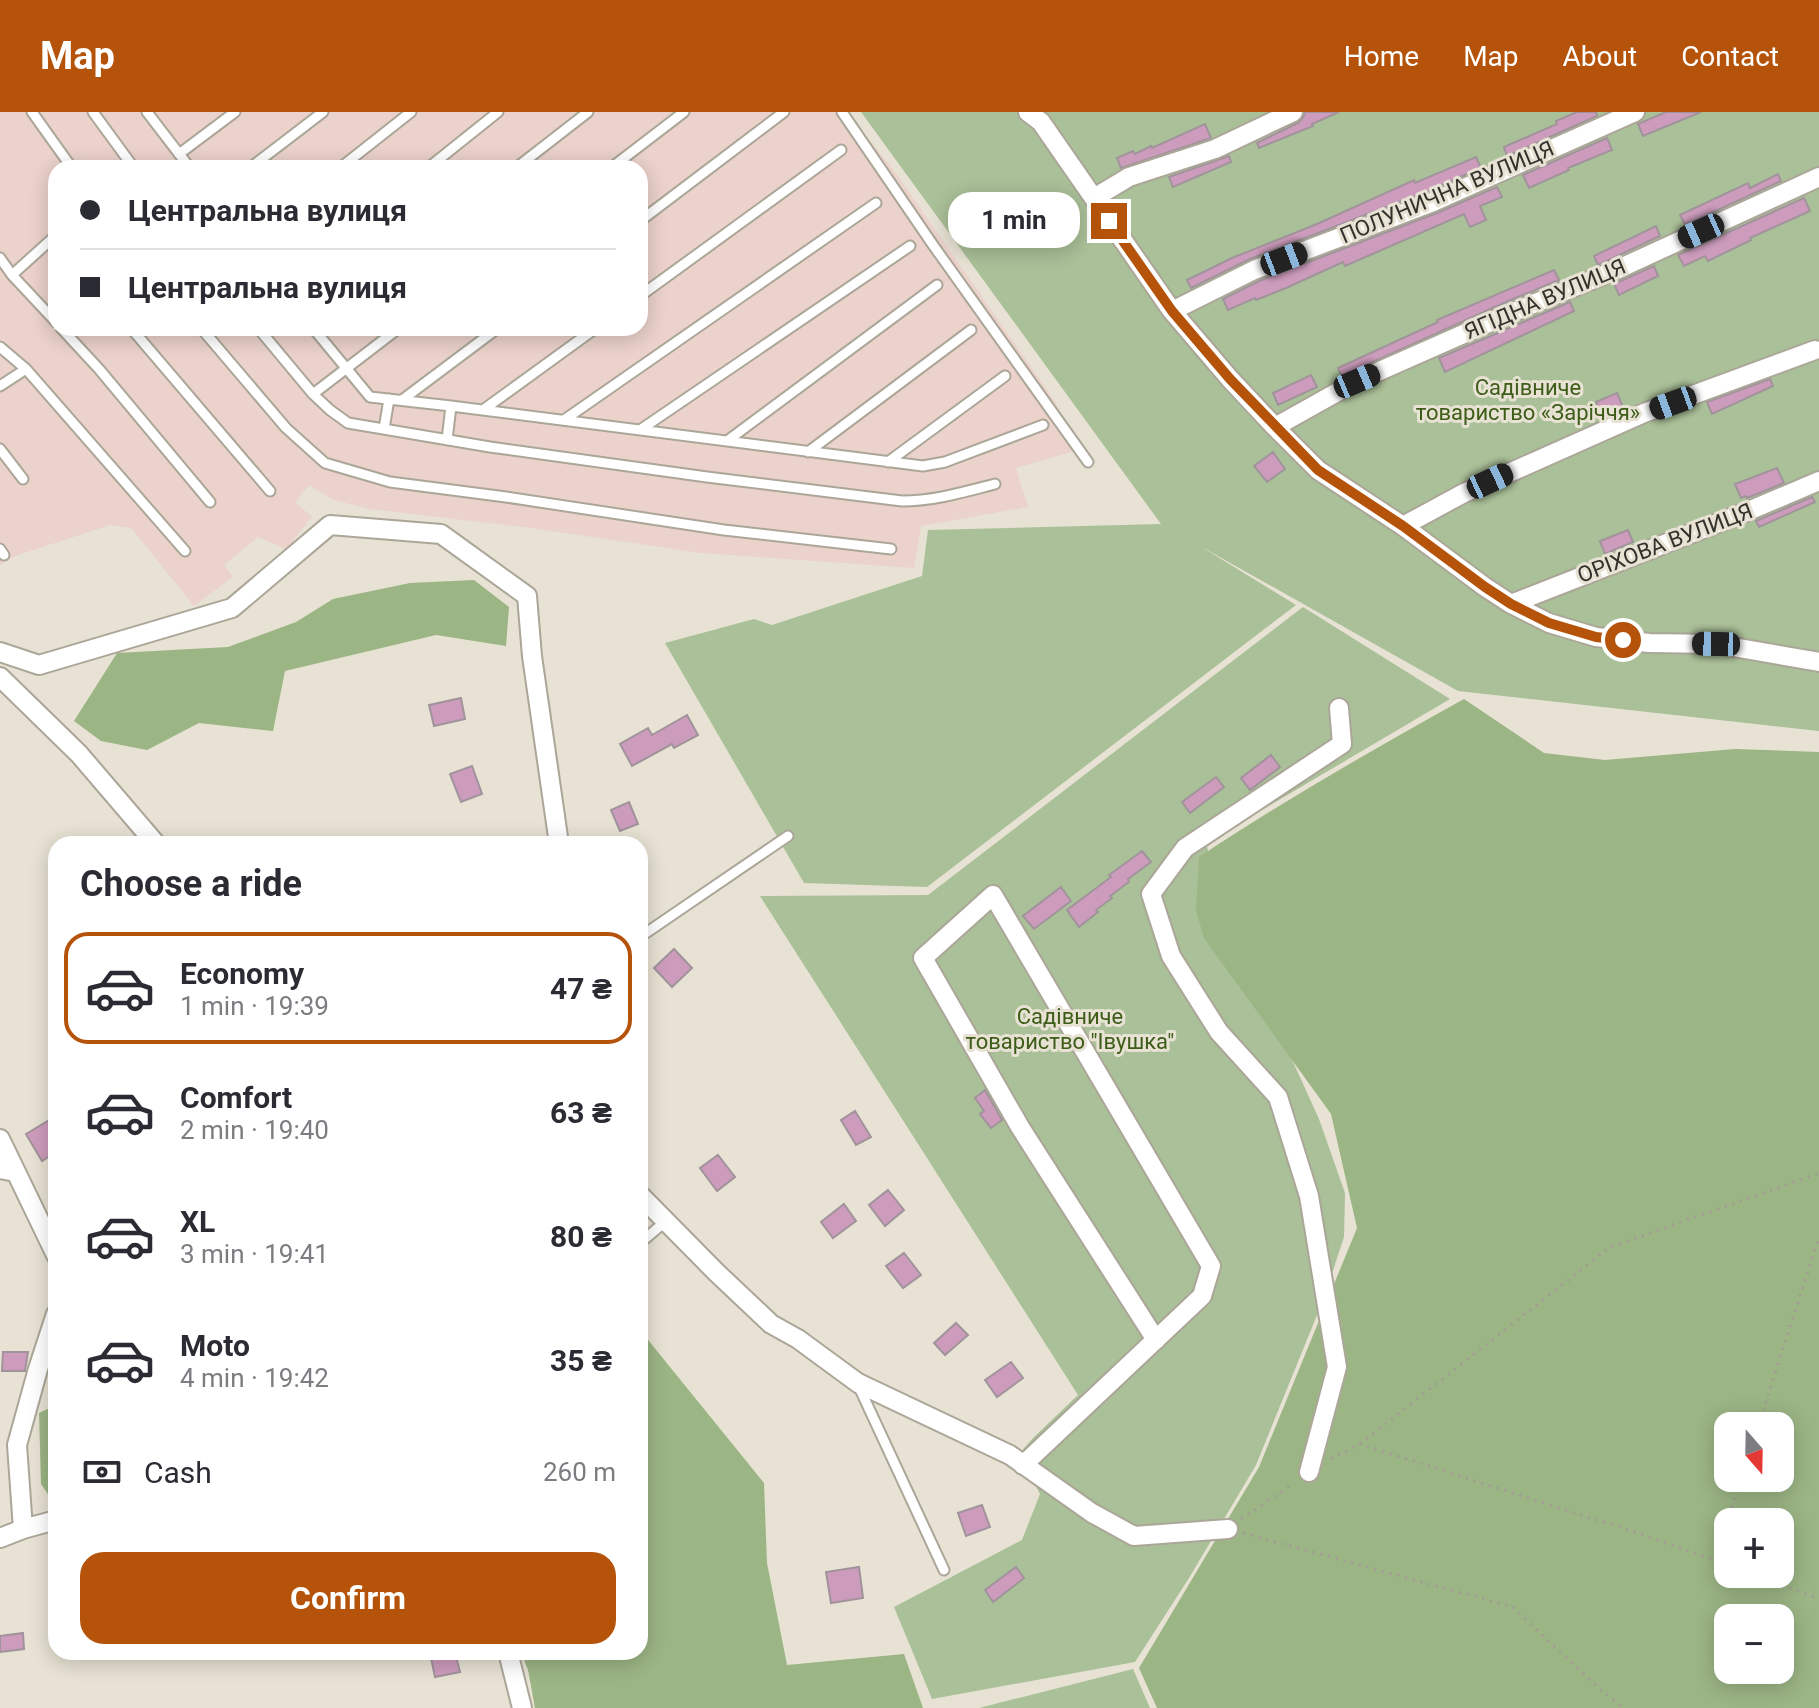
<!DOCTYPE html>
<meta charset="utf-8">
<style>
body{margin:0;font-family:Roboto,sans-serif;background:#f7f7f7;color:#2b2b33;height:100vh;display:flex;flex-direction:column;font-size:30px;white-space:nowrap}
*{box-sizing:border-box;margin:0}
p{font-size:26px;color:#7c7c81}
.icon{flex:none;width:44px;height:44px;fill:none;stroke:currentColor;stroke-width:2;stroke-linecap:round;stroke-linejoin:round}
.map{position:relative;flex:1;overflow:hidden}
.details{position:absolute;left:48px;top:724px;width:600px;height:824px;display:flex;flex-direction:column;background:#fff;border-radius:24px;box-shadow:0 4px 20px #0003}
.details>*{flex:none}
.top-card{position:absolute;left:48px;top:48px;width:600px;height:176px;border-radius:24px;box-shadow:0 4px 20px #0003;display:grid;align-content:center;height:176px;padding:0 32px;background:#fff}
.needle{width:52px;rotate:160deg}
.tools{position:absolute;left:1714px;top:1300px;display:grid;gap:16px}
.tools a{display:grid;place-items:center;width:80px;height:80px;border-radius:16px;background:#fff;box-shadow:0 4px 20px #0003;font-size:40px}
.end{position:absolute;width:36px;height:36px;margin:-18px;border:10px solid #b45309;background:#fff;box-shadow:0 0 0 4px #fff}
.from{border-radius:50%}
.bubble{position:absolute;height:56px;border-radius:24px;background:#fff;box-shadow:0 4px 20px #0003;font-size:26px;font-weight:700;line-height:56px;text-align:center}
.car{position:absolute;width:24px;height:48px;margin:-24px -12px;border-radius:10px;box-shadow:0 0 6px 2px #0007;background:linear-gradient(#222 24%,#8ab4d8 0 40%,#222 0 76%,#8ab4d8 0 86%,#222 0)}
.top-card b{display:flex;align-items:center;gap:28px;height:76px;font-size:30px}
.top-card b+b{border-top:2px solid #e1e1e2}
.top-card i{width:20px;height:20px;background:#2b2b33}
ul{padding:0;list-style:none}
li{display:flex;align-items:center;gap:24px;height:112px;margin:0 16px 12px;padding:0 16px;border:4px solid transparent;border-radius:24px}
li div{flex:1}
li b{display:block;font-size:30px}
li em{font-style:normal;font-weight:700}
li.current{border-color:#b45309}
li>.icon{width:72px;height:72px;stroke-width:1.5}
h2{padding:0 32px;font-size:36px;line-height:96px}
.pay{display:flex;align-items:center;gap:20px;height:88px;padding:0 32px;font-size:30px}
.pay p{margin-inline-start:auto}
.button{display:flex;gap:16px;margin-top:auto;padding:16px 32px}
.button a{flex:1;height:92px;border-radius:24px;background:#b45309;color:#fff;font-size:32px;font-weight:700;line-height:92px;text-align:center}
header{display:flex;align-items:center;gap:48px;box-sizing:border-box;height:112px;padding:0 40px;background:#b45309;color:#fff}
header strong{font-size:38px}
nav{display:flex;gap:44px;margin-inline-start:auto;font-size:28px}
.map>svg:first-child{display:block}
.industrial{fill:#ebd2cb;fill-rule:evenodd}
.green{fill:#aac098}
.forest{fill:#9cb585;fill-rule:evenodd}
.building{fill:#cd9cbc;stroke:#a1939b;stroke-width:2}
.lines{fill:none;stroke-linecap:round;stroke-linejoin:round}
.service-casing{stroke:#aba698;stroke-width:13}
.minor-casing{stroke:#aba698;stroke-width:22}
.path{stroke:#a19d92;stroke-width:3;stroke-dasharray:2 6;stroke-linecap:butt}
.service{stroke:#fff;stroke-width:9}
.minor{stroke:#fff;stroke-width:18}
.route{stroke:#b45309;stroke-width:10}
.labels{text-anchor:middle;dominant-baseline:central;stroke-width:6;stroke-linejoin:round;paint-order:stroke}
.street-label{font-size:22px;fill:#33312b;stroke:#e7e2d3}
.park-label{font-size:22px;fill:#3d5c18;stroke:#e7e2d3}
</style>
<header>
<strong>Map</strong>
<nav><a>Home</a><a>Map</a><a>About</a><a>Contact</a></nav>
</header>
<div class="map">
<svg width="1819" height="1596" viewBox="0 0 1819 1596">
<rect width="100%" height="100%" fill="#e7e2d3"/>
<path class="industrial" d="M0 0H847L895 60 1052 285 1082 337 1016 356 1028 395 921 414 914 456 701 441 531 416 370 397 333 388 309 373 295 390 312 405 286 437 258 425 224 453 233 465 194 494 131 416 110 413 15 444 0 453ZM56 56H640V216H56Z"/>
<path class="green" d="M861 0H1819V619L1458 579 1200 434 1296 493 927 775 804 771 665 531 754 507 772 513 922 464 928 418 1161 412Z
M1303 495 1450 587 1206 731 1224 798 1319 1007 1345 1081 1344 1125 1324 1186 1256 1353 1189 1466 1135 1550 932 1587 894 1495 1022 1428 1040 1382 1019 1342 1033 1326 1078 1283 760 784 928 783Z
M1133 1557 1150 1596H979Z"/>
<path class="forest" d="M474 468 509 495 506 534 436 523 285 559 273 619 199 611 147 638 101 629 74 609 117 541 228 535 296 510 333 487 410 471Z
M1464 587 1544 641 1605 648 1735 637 1819 640V1596H1157L1139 1556 1259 1355 1357 1116 1331 1002 1204 826 1196 799 1199 745C1285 688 1374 637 1464 587ZM1728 1314H1780V1366H1728ZM1728 1410H1780V1462H1728ZM1728 1506H1780V1558H1728Z
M640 1218 764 1371 767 1451 787 1553 904 1542 923 1596H535L528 1558 521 1540H640Z
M56 1293V1390L54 1391 41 1372 39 1301Z"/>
<path class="building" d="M1305 0H1339L1312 12 1313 14 1259 36 1257 31 1298 11 1303 6Z
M1577 0H1596L1597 4 1507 44 1504 35 1557 12 1556 9Z
M1666 0H1701L1643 24 1638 12Z
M1205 12 1211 26 1121 56 1117 46 1133 39 1135 42 1151 34 1152 36Z
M1607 26 1612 38 1568 56 1569 58 1529 76 1523 63Z
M1229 44 1231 50 1173 75 1169 65Z
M1476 45 1481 56 1428 79 1250 147 1191 176 1187 168 1232 146 1317 112 1414 68 1415 71Z
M1778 62 1781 69 1685 113 1680 103 1748 71 1750 76Z
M1497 75 1502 85 1480 94 1486 108 1470 115 1464 102 1345 154 1343 150 1286 176 1256 188 1255 186 1228 198 1223 187 1259 169 1437 101Z
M1804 86 1810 99 1750 126 1751 128 1708 149 1705 144 1684 154 1678 143Z
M1656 114 1660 124 1598 153 1594 144Z
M1654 154 1658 164 1619 183 1614 172Z
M1554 158 1559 168 1506 190 1342 264 1338 256 1438 210 1437 208Z
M1570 190 1574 199 1445 260 1439 246Z
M1311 263 1317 275 1278 293 1273 281Z
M1770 267 1773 274 1712 302 1707 290Z
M1617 281 1624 297 1603 306 1596 290Z
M1273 340 1285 357 1267 370 1254 354Z
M1777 356 1784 371 1747 386 1746 384 1741 386 1735 372Z
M1812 385 1815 390 1759 415 1756 409Z
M1628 418 1633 430 1605 442 1600 429Z
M461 586 465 607 434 614 429 593Z
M687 603 698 623 674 636 672 632 632 654 620 632 648 616 652 623Z
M1271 643 1280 655 1250 678 1241 666Z
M472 654 482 682 461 690 450 662Z
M1216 665 1224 675 1190 701 1182 690Z
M629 690 638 712 620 719 611 698Z
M1142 739 1151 750 1128 767 1129 770 1110 784 1112 786 1096 798 1098 800 1079 815 1067 798 1111 765 1109 763Z
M1061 775 1071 789 1034 817 1023 804Z
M674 837 692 856 672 875 654 856Z
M985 978 1002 1008 991 1016 980 1002 984 999 975 986Z
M855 999 871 1025 856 1033 841 1008Z
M56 1004V1040L42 1049 26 1022Z
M718 1043 735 1065 717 1079 700 1056Z
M888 1078 904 1098 885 1114 869 1093Z
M844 1092 856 1109 833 1126 821 1110Z
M904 1141 921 1163 903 1176 886 1154Z
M956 1211 968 1223 945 1243 934 1231Z
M3 1240H28L25 1259H2Z
M1011 1250 1023 1266 997 1285 985 1268Z
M982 1393 990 1415 966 1424 958 1401Z
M859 1455 863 1486 831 1491 826 1460Z
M1016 1455 1024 1466 993 1490 985 1478Z
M23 1521 24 1537 0 1540V1524Z
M455 1540 460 1560 435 1565 431 1546Z"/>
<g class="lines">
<defs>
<path id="service" d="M32 0 72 56
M93 0 134 56
M147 0 190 56
M842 0 933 133 1088 350
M179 42 235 0
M250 56 323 0
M340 56 411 0
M428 56 498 0
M516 56 588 0
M611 56 684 0
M640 109 784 0
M0 146 12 163 56 210
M12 163 54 125 56 128
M640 184 841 38
M61 216 99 257 210 390
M131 216 270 379
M201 216 286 316 325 351 390 370 506 385 724 418 891 437
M258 216 313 282 330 298 348 311 490 335 707 365 902 389C934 389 964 380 995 372
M313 216 370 285 451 294 923 354 945 350 1043 313
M0 235 26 257 185 439
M0 274 26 257
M313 282 399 216
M402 288 498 216
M483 298 596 216
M564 308 876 91
M384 317 389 287
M640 318 910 134
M447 328 451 294
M727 329 937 173
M0 337 23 367
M808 340 971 218
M888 350 1005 264
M0 437 4 443
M640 825 788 724
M640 1131 666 1109
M859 1275 944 1458"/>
<path id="minor" d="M1028 0 1041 10 1172 199 1230 267 1275 315 1318 358 1403 414 1485 475 1511 492 1549 511 1596 525 1649 531 1716 532 1819 550
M1094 86 1129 65 1215 37 1293 0
M1172 199 1254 158 1433 90 1635 0
M1275 315 1357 269 1511 201 1616 158 1819 65
M1403 414 1464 381 1644 301 1815 238
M1511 492 1746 400 1819 369
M0 540 39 553 232 496 330 413 441 422 527 484 532 544 559 732
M0 565 79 642 156 732
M0 1027 16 1060
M0 1057 16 1060 56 1143
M640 1083 717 1161 771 1212 798 1227 858 1271 1010 1343 1092 1401 1134 1424 1228 1417
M1023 1353 1202 1184 1211 1154 993 783 923 846 1020 1015 1156 1228
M1309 1360 1337 1255 1309 1084 1278 985 1219 920 1171 844 1151 782 1185 736 1342 632 1339 596
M23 1417 17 1333 38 1257 56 1202
M0 1426 23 1417 56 1408
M508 1540 522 1596"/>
</defs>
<use href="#service" class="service-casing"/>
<use href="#minor" class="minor-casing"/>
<path class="path" d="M1758 1314 1819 1125
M1360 1332 1610 1135 1819 1061
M1331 1347 1360 1332 1641 1422 1728 1453
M1241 1407 1294 1371
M1243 1421 1513 1495 1594 1572 1623 1596
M1715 1449 1741 1366
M1752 1462 1819 1487"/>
<use href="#service" class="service"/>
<use href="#minor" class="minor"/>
</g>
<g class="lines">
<path class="route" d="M1109 109 1172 199 1230 267 1318 358 1403 414 1485 475 1511 492 1549 511 1596 525 1623 528"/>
</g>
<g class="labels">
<g class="street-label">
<text transform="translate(1447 80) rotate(-23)">ПОЛУНИЧНА ВУЛИЦЯ</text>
<text transform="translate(1545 187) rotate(-23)">ЯГІДНА ВУЛИЦЯ</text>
<text transform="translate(1665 431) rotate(-21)">ОРІХОВА ВУЛИЦЯ</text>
</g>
<g class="park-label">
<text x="1528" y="275">Садівниче<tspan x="1528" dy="25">товариство «Заріччя»</tspan></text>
<text x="1070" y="904">Садівниче<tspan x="1070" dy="25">товариство "Івушка"</tspan></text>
</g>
</g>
</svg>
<div class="tools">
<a><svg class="needle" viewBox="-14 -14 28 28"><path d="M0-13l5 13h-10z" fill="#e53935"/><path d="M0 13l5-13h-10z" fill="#7c7c81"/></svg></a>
<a>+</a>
<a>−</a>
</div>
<i class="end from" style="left:1623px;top:528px"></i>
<i class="end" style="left:1109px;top:109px"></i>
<div class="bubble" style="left:948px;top:80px;width:132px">1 min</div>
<i class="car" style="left:1701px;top:119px;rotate:246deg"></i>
<i class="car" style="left:1284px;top:147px;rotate:69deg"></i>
<i class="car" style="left:1357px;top:269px;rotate:67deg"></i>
<i class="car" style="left:1673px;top:291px;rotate:250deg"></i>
<i class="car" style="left:1490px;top:369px;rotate:65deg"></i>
<i class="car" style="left:1716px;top:532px;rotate:271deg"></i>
<div class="top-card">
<b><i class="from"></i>Центральна вулиця</b>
<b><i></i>Центральна вулиця</b>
</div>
<section class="details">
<h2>Choose a ride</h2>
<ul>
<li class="current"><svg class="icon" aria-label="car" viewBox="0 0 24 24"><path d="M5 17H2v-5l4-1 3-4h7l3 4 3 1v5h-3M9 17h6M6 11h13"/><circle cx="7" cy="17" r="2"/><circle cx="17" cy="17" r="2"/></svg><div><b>Economy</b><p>1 min · 19:39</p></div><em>47 ₴</em></li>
<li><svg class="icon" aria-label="car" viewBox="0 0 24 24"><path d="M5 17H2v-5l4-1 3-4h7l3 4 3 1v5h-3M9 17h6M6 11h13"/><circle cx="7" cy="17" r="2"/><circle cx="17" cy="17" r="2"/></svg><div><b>Comfort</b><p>2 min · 19:40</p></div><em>63 ₴</em></li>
<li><svg class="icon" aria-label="car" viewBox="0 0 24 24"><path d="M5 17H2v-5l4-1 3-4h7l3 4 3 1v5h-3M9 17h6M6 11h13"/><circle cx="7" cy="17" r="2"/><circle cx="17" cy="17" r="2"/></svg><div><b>XL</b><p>3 min · 19:41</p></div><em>80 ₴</em></li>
<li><svg class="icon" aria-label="car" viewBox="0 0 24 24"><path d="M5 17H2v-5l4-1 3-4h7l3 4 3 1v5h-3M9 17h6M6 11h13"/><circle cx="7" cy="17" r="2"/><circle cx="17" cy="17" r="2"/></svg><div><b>Moto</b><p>4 min · 19:42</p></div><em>35 ₴</em></li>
</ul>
<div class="pay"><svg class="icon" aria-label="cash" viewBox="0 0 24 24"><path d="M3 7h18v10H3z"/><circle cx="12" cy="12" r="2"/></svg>Cash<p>260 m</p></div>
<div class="button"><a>Confirm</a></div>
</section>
</div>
